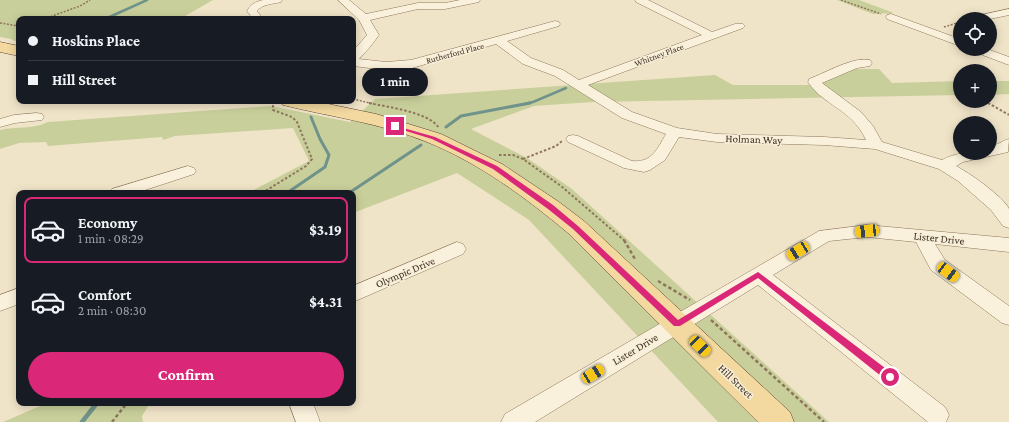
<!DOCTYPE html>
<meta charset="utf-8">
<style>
body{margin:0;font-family:"Crimson Pro",serif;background:#242831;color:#f1f3f6;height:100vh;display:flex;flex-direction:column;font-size:15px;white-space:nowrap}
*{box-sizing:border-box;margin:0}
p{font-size:13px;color:#9ea1a6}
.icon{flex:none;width:22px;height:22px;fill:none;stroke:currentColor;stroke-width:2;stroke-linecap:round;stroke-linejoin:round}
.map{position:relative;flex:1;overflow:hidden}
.sheet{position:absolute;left:16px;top:190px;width:340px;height:216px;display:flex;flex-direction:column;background:#171b24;border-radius:8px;box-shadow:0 2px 10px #0003}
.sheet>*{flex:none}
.guide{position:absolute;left:16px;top:16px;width:340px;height:88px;border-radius:8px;box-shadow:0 2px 10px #0003;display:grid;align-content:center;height:88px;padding:0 12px;background:#171b24}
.tools{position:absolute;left:953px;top:12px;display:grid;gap:8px}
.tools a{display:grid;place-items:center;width:44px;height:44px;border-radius:50%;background:#171b24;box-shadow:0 2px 10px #0003;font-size:20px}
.end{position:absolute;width:18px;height:18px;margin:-9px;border:5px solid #db2777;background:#fff;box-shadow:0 0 0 2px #fff}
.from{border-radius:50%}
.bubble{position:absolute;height:28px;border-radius:14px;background:#171b24;box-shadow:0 2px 10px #0003;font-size:13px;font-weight:700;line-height:28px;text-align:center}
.car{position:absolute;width:12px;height:24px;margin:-12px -6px;border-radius:5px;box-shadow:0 0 3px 1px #0007;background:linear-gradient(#f5c518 24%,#345 0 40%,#f5c518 0 76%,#345 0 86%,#f5c518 0)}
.guide b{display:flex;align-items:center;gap:14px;height:38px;font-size:15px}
.guide b+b{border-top:1px solid #363941}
.guide i{width:10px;height:10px;background:#f1f3f6}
ul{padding:7px 0 0;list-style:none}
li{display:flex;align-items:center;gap:12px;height:66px;margin:0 8px 6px;padding:0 4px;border:2px solid transparent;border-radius:8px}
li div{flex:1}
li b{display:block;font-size:15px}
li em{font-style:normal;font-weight:700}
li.selected{border-color:#db2777}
li>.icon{width:36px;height:36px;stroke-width:1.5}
.cta{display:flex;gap:8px;margin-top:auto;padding:8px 12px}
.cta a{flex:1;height:46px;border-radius:24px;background:#db2777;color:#fff;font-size:16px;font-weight:700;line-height:46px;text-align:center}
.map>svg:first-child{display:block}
.green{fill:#c9cf9b}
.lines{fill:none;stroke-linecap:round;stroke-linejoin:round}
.stream-far2{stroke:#6f938a;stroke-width:2.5}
.stream-far1{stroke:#6f938a;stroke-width:3}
.stream{stroke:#6f938a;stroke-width:4.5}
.minor-casing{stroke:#8d765c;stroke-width:1}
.major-casing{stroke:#5b4430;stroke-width:1}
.path-far2{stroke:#8d765c;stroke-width:1.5;stroke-dasharray:2 1.5;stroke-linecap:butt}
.path-far1{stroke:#8d765c;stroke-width:2;stroke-dasharray:2.5 2;stroke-linecap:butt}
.path{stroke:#8d765c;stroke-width:2.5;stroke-dasharray:3.5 2.5;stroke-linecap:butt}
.minor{fill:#faf1dc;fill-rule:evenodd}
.major{fill:#f3d9a0;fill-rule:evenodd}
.route{fill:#db2777}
.labels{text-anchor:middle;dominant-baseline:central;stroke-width:3;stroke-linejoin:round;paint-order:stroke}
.far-street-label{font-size:9px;fill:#3d2e20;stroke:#f7eed8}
.street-label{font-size:11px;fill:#3d2e20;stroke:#f7eed8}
</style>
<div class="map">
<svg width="1009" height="422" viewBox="0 0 1009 422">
<rect width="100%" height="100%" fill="#f0e4c8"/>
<path class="green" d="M0 0H213L180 19H19V43L11 39 0 37Z
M837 0H859L894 13 873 14Z
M855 69H879L892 83 960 81V95L593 102 534 106 471 129 527 158 572 189 829 422H718L529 220 457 173 353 213V193H248L309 161 293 128 175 136 163 140 162 137 48 146 46 142 19 143 0 149V130C16 126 32 130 48 122L271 106 350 122 375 99 715 75 733 85H822L821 82Z
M990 81H1009V94L990 95Z
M47 403H150L142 416 143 422H3Z"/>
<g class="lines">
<path class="stream-far2" d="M105 19 147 0
M525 104 533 102 566 88"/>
<path class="stream-far1" d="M446 127 461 116 530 103
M287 193 325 167 329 155 320 139 311 117
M349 193 421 145"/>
<path class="stream" d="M82 422 97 403"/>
<defs>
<path id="minor" d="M263 0H282L281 2C273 4 262 4 257 11L263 19H253L247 11C251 4 255 2 263 0Z
M338 0H349L366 14 418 3H445L460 0H480L479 2 445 9H418L370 20 379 35 370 47 359 59 386 62 411 60 555 21 559 22 560 24 559 26 507 41 531 58 563 70 579 80 702 35 636 2 635 0H648L712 32 735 24H743L745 26 743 28 588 85 632 112 677 128 717 134 824 137 866 140C851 108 825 107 808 82L809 79C825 73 854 56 870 60L872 63 870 66 857 68 822 83 861 112 873 126 882 142 942 160C959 151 971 153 990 153V146C999 145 1001 141 1009 139L1008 152 963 162 956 166C968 172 1004 197 1009 209 1009 214 1009 223 1009 228L1003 226 991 210 958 181 939 169 875 149 824 145 717 142 679 137 665 160 650 170 644 172 624 168 568 142 566 139 568 136 573 135 578 136 632 161C652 163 657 149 666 134L622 118 555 76 523 64 496 44 412 68 386 70 353 66V51L367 35 359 20Z
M1009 9V15L990 19H971L972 17Z
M891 14 960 39V46L887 19 886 17 887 15Z
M970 49H987L1009 57V65L972 51Z
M37 113 42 114 44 117 42 120 15 123 0 127V119L14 115Z
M188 166 194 168 196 171 194 174 136 193H110L112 189Z
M867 225 1009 238V252L935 244 945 260 1009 306V325L1002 323 931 270 916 242 867 237 829 241 773 275 945 407 949 415 946 422H928L758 285 535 422H501L505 414 819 231Z
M457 242 463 244 466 249 463 254 353 302V286Z
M19 288V304L0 311V295Z
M289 403H313L320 422H296Z"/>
<path id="major" d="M0 42 19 46V56L0 52Z
M280 101H314L376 114 441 134 502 164 559 202 584 221 790 412 794 422H758L568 233C525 197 479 163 427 142 381 123 331 117 283 105Z"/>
</defs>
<use href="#minor" class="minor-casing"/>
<use href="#major" class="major-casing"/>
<path class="path-far2" d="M841 0 881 14
M44 19 80 6 90 0
M0 23 19 26
M944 27 960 22
M353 99 374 104
M985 101 989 104"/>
<path class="path-far1" d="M369 103C387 107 429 112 439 128
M988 103 1009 115
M499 155H513L523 159 561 186 625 241
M523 159 556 146 562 141
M262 193 306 166 312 159 297 122 292 117 273 110V106L275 104"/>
<path class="path" d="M624 240 635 259
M658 281 690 300
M711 320 824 422
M112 422 127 403"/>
<use href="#minor" class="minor"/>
<use href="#major" class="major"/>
</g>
<path class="route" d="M393 125 435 137 497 166 553 205 578 226 678 320 758 272 893 374 894 377 893 380H886L758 278 680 326H674L573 229 548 209 493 169 432 139 393 127Z"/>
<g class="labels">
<g class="far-street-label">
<text transform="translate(455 53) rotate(-15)">Rutherford Place</text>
<text transform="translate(659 55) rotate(-20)">Whitney Place</text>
</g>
<g class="street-label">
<text transform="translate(754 139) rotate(2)">Holman Way</text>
<text transform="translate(939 238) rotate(6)">Lister Drive</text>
<text transform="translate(405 272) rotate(-23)">Olympic Drive</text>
<text transform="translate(635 349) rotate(-31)">Lister Drive</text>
<text transform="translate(736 381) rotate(44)">Hill Street</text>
</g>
</g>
</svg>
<div class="tools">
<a><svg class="icon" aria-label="locate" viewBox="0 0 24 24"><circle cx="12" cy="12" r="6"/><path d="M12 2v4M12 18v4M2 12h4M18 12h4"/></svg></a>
<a>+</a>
<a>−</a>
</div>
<i class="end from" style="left:890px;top:377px"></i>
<i class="end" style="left:395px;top:126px"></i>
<div class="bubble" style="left:362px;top:68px;width:66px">1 min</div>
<i class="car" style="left:867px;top:231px;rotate:264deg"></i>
<i class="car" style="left:798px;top:251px;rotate:239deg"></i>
<i class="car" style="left:948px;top:272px;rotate:127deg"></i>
<i class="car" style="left:700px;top:346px;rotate:134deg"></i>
<i class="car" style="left:593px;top:374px;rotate:59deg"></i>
<div class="guide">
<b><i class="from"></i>Hoskins Place</b>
<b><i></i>Hill Street</b>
</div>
<section class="sheet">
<ul>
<li class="selected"><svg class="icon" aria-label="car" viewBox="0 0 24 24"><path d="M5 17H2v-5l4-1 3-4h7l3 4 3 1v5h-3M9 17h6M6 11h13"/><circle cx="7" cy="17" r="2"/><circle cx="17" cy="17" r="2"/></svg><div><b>Economy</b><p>1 min · 08:29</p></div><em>$3.19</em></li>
<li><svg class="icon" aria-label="car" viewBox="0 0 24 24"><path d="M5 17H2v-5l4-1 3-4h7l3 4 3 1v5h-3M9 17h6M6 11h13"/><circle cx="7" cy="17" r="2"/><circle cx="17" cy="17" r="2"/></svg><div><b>Comfort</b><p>2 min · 08:30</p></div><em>$4.31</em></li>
</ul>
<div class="cta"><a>Confirm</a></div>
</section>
</div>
